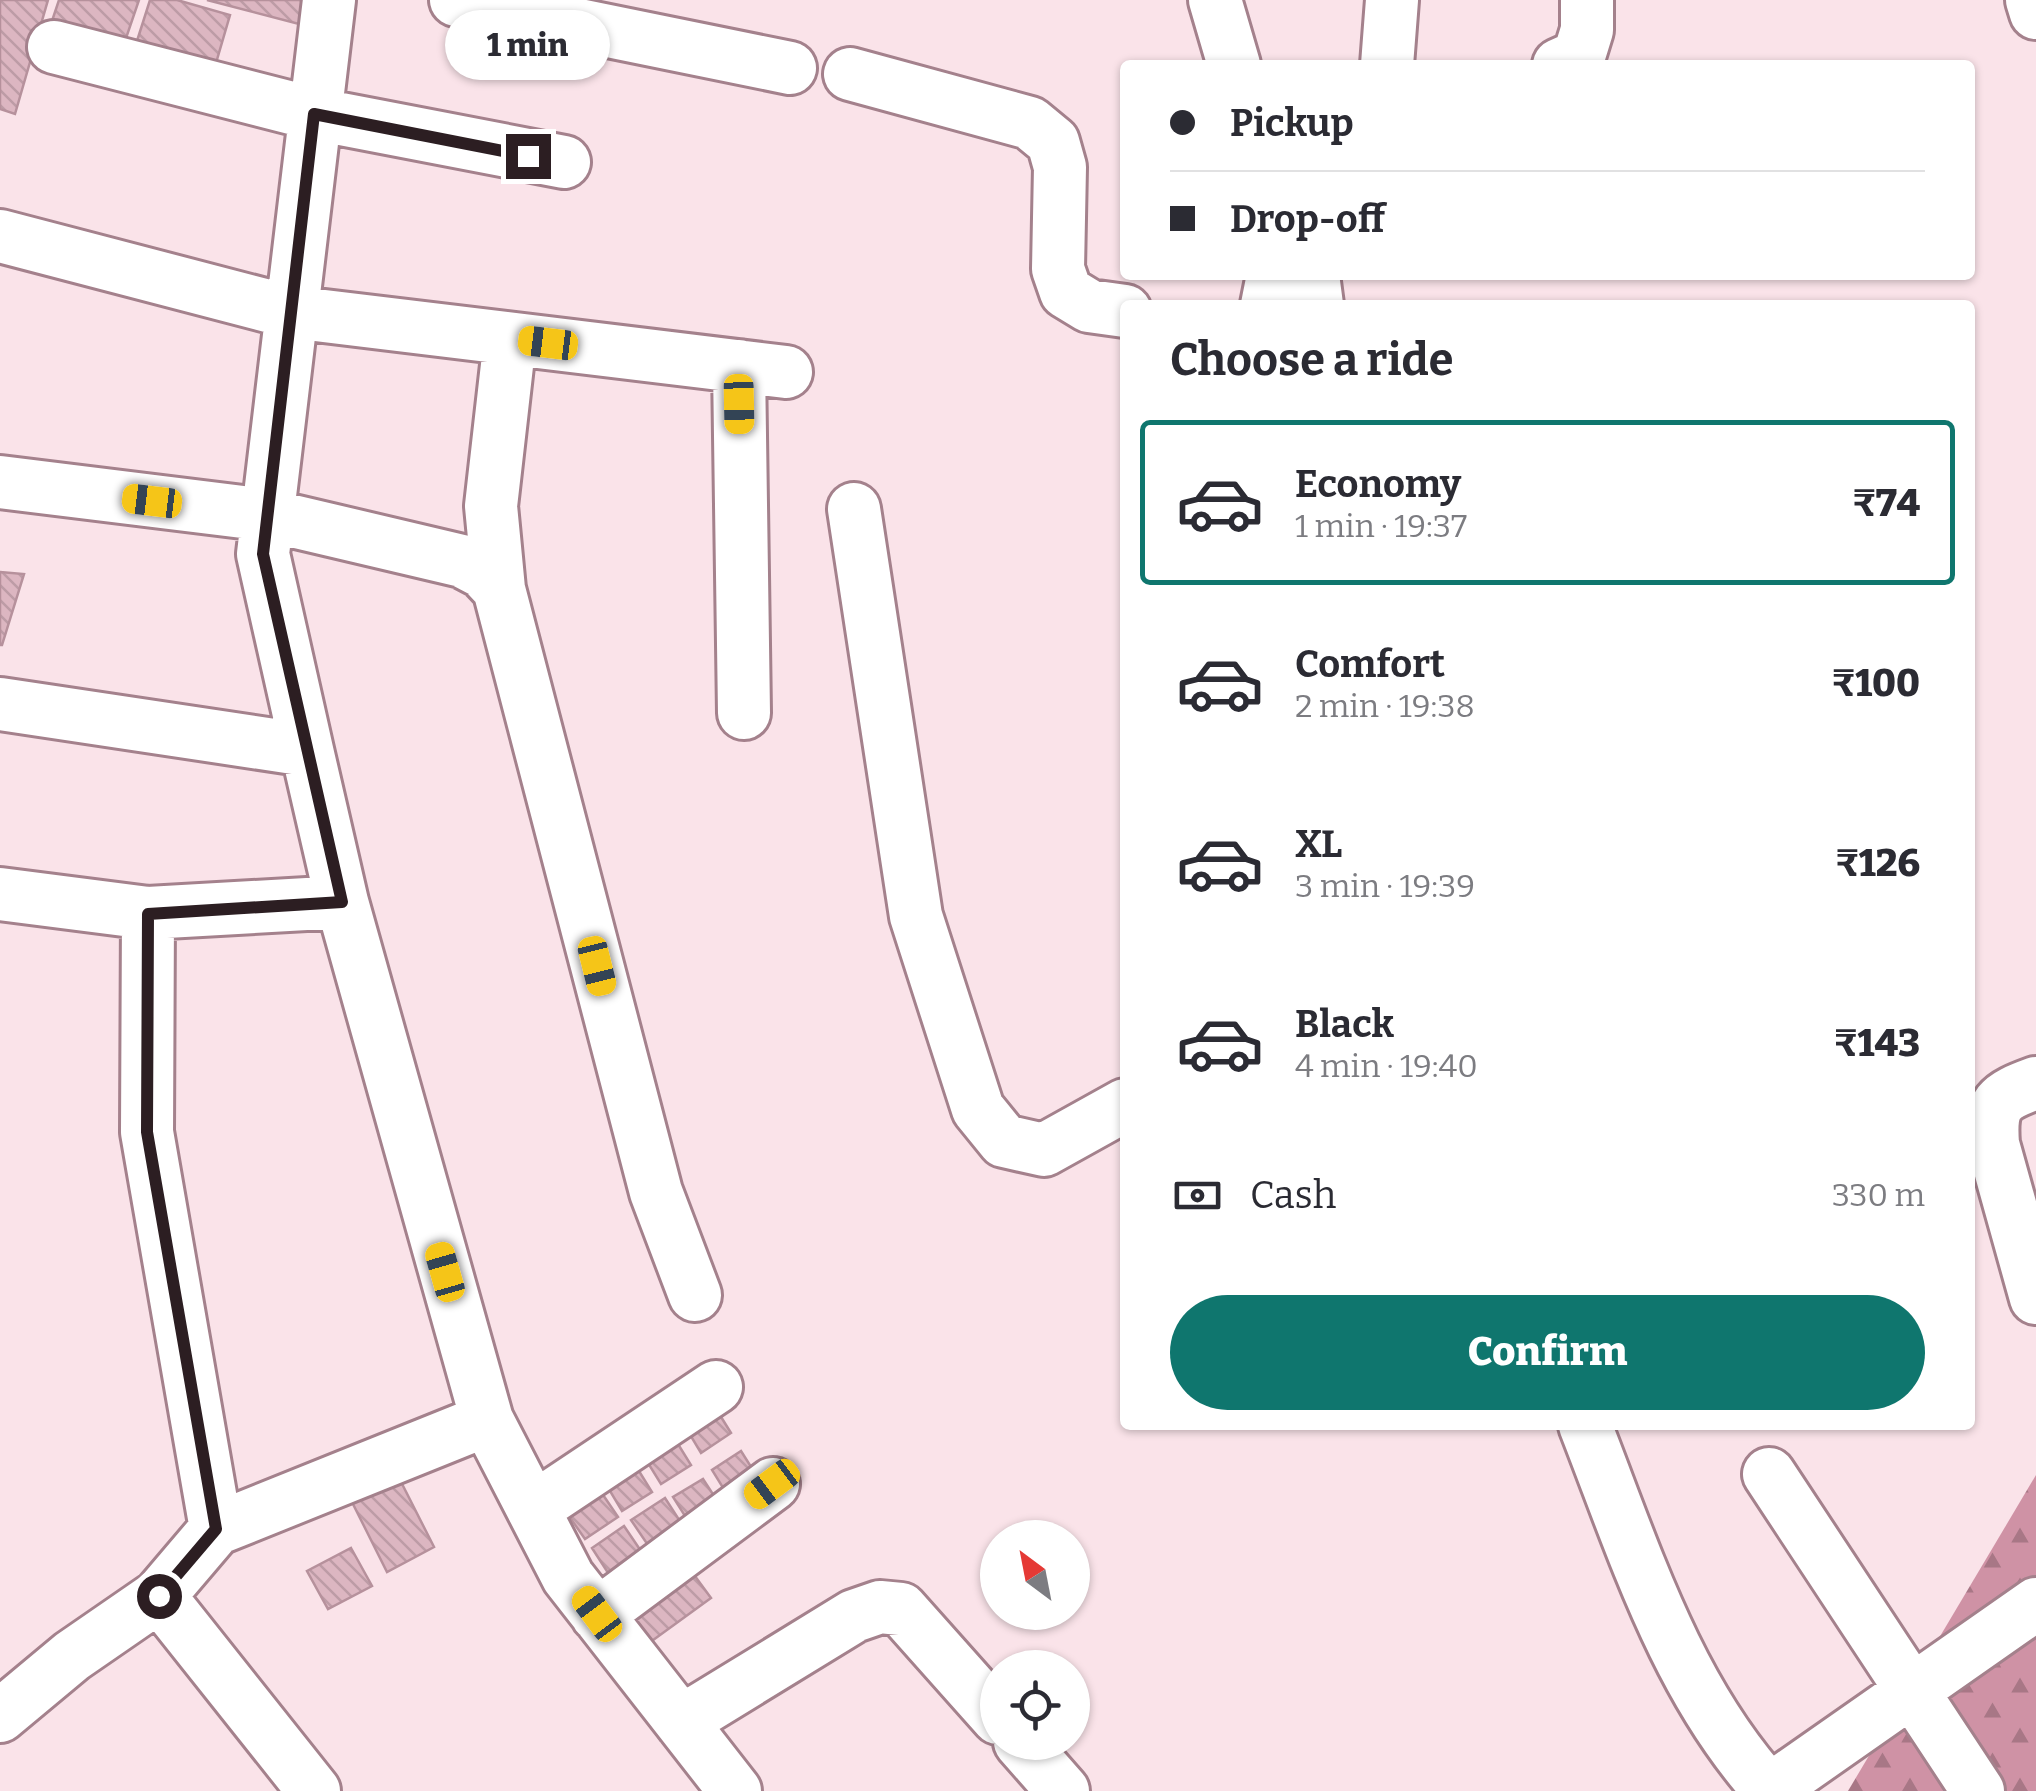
<!DOCTYPE html>
<meta charset="utf-8">
<style>
body{margin:0;font-family:Bitter,serif;background:#f7f7f7;color:#2b2b33;height:100vh;display:flex;flex-direction:column;font-size:38px;white-space:nowrap}
*{box-sizing:border-box;margin:0}
p{font-size:32px;color:#7c7c81}
.icon{flex:none;width:55px;height:55px;fill:none;stroke:currentColor;stroke-width:2;stroke-linecap:round;stroke-linejoin:round}
.map{position:relative;flex:1;overflow:hidden}
.panel{position:absolute;left:1120px;top:300px;width:855px;height:1130px;display:flex;flex-direction:column;background:#fff;border-radius:10px;box-shadow:0 2px 8px #0004}
.panel>*{flex:none}
.hud{position:absolute;left:1120px;top:60px;width:855px;height:220px;border-radius:10px;box-shadow:0 2px 8px #0004;display:grid;align-content:center;height:220px;padding:0 50px;background:#fff}
.needle{width:65px;rotate:328deg}
.fabs{position:absolute;left:980px;top:1520px;display:grid;gap:20px}
.fabs a{display:grid;place-items:center;width:110px;height:110px;border-radius:50%;background:#fff;box-shadow:0 2px 8px #0004;font-size:50px}
.end{position:absolute;width:45px;height:45px;margin:-22px;border:12px solid #2c1e22;background:#fff;box-shadow:0 0 0 5px #fff}
.from{border-radius:50%}
.bubble{position:absolute;height:70px;border-radius:35px;background:#fff;box-shadow:0 2px 8px #0004;font-size:32px;font-weight:800;line-height:70px;text-align:center}
.car{position:absolute;width:30px;height:60px;margin:-30px -15px;border-radius:12px;box-shadow:0 0 8px 2px #0007;background:linear-gradient(#f5c518 24%,#345 0 40%,#f5c518 0 76%,#345 0 86%,#f5c518 0)}
.hud b{display:flex;align-items:center;gap:35px;height:95px;font-size:38px}
.hud b+b{border-top:2px solid #e1e1e2}
.hud i{width:25px;height:25px;background:#2b2b33}
ul{padding:0;list-style:none}
li{display:flex;align-items:center;gap:30px;height:165px;margin:0 20px 15px;padding:0 30px;border:5px solid transparent;border-radius:10px}
li div{flex:1}
li b{display:block;font-size:38px}
li em{font-style:normal;font-weight:800}
li.selected{border-color:#0f766e}
li>.icon{width:90px;height:90px;stroke-width:1.5}
h2{padding:0 50px;font-size:45px;line-height:120px}
.pay{display:flex;align-items:center;gap:25px;height:110px;padding:0 50px;font-size:38px}
.pay p{margin-inline-start:auto}
.cta{display:flex;gap:20px;margin-top:auto;padding:20px 50px}
.cta a{flex:1;height:115px;border-radius:60px;background:#0f766e;color:#fff;font-size:40px;font-weight:800;line-height:115px;text-align:center}
.map>svg:first-child{display:block}
.forest{fill:url(#forest-firs)}
.building{fill:url(#building-back-hatch);stroke:#b6919c;stroke-width:2.5}
.lines{fill:none;stroke-linecap:round;stroke-linejoin:round}
.minor-casing{stroke:#a4818c;stroke-width:58}
.minor{stroke:#fff;stroke-width:52}
.route{stroke:#2c1e22;stroke-width:12}
</style>
<div class="map">
<svg width="2036" height="1791" viewBox="0 0 2036 1791">
<defs>
<pattern id="forest-firs" width="22" height="20" patternUnits="userSpaceOnUse" patternTransform="scale(2.5)"><rect width="22" height="20" fill="#cf92a5"/><path d="M5 1l3.5 6h-7zM16 11l3.5 6h-7z" fill="#a87786"/></pattern>
<pattern id="building-back-hatch" width="6" height="6" patternUnits="userSpaceOnUse" patternTransform="scale(2.5)"><rect width="6" height="6" fill="#dcb6c1"/><path d="M-1 5l2 2M0 0l6 6M5-1l2 2" fill="none" stroke="#bd9ca6"/></pattern>
</defs>
<rect width="100%" height="100%" fill="#fae3e9"/>
<path class="forest" d="M2036 1475V1791H1848Z"/>
<path class="building" d="M0 0H48L15 114 0 109Z
M59 0H139L123 47 51 24Z
M150 0H177L230 15 216 63 137 41Z
M207 0H306L299 24Z
M0 572 24 574 2 645H0Z
M713 1404 731 1433 701 1453 683 1423Z
M673 1436 691 1465 661 1484 643 1455Z
M741 1451 760 1481 730 1499 712 1470Z
M634 1463 652 1492 622 1511 604 1481Z
M396 1472 434 1547 387 1572 349 1496Z
M703 1479 722 1508 692 1527 673 1497Z
M597 1486 618 1517 585 1539 564 1509Z
M665 1498 685 1529 652 1551 631 1520Z
M624 1526 645 1557 612 1579 592 1548Z
M351 1548 372 1586 328 1609 307 1571Z
M689 1568 711 1598 638 1651 618 1623Z"/>
<g class="lines">
<defs>
<path id="minor" d="M329 0 263 554 307 750 342 902 487 1420 568 1577 735 1791
M456 0 790 68
M1215 0 1234 65
M2032 0 2036 13
M54 47 315 114 564 162
M1387 65 1392 0
M1559 65 1579 56 1587 30V0
M850 74 1030 123 1053 142 1060 167 1058 269 1066 292 1089 306 1125 311
M0 236 291 312 786 372
M1313 275 1317 305
M1267 305 1273 275
M739 366 744 713
M0 482 267 515 462 561 483 572 499 589 656 1192 695 1295
M854 509 916 916 978 1109 1004 1141 1044 1150 1125 1105
M499 589 491 506 510 339
M0 704 307 750
M0 894 148 913 342 902
M148 913 147 1132 216 1529
M2036 1083C1998 1097 1990 1102 1993 1144L2036 1298
M1585 1425C1635 1553 1676 1688 1770 1791
M1769 1474 1978 1791
M533 1509 716 1387
M159 1596 314 1791
M597 1615 773 1484
M0 1716 72 1656 159 1596 216 1529 487 1420
M681 1722 854 1616 880 1607 901 1609 998 1718
M1020 1742 1063 1791
M1770 1790 2036 1604"/>
</defs>
<use href="#minor" class="minor-casing"/>
<use href="#minor" class="minor"/>
</g>
<g class="lines">
<path class="route" d="M159 1596 216 1529 147 1132 148 914 342 902 263 554 314 114 528 156"/>
</g>
</svg>
<div class="fabs">
<a><svg class="needle" viewBox="-14 -14 28 28"><path d="M0-13l5 13h-10z" fill="#e53935"/><path d="M0 13l5-13h-10z" fill="#7c7c81"/></svg></a>
<a><svg class="icon" aria-label="locate" viewBox="0 0 24 24"><circle cx="12" cy="12" r="6"/><path d="M12 2v4M12 18v4M2 12h4M18 12h4"/></svg></a>
</div>
<i class="end from" style="left:159px;top:1596px"></i>
<i class="end" style="left:528px;top:156px"></i>
<div class="bubble" style="left:445px;top:10px;width:165px">1 min</div>
<i class="car" style="left:548px;top:343px;rotate:277deg"></i>
<i class="car" style="left:739px;top:404px;rotate:179deg"></i>
<i class="car" style="left:152px;top:501px;rotate:277deg"></i>
<i class="car" style="left:597px;top:966px;rotate:166deg"></i>
<i class="car" style="left:445px;top:1272px;rotate:344deg"></i>
<i class="car" style="left:772px;top:1484px;rotate:233deg"></i>
<i class="car" style="left:597px;top:1614px;rotate:323deg"></i>
<div class="hud">
<b><i class="from"></i>Pickup</b>
<b><i></i>Drop-off</b>
</div>
<section class="panel">
<h2>Choose a ride</h2>
<ul>
<li class="selected"><svg class="icon" aria-label="car" viewBox="0 0 24 24"><path d="M5 17H2v-5l4-1 3-4h7l3 4 3 1v5h-3M9 17h6M6 11h13"/><circle cx="7" cy="17" r="2"/><circle cx="17" cy="17" r="2"/></svg><div><b>Economy</b><p>1 min · 19:37</p></div><em>₹74</em></li>
<li><svg class="icon" aria-label="car" viewBox="0 0 24 24"><path d="M5 17H2v-5l4-1 3-4h7l3 4 3 1v5h-3M9 17h6M6 11h13"/><circle cx="7" cy="17" r="2"/><circle cx="17" cy="17" r="2"/></svg><div><b>Comfort</b><p>2 min · 19:38</p></div><em>₹100</em></li>
<li><svg class="icon" aria-label="car" viewBox="0 0 24 24"><path d="M5 17H2v-5l4-1 3-4h7l3 4 3 1v5h-3M9 17h6M6 11h13"/><circle cx="7" cy="17" r="2"/><circle cx="17" cy="17" r="2"/></svg><div><b>XL</b><p>3 min · 19:39</p></div><em>₹126</em></li>
<li><svg class="icon" aria-label="car" viewBox="0 0 24 24"><path d="M5 17H2v-5l4-1 3-4h7l3 4 3 1v5h-3M9 17h6M6 11h13"/><circle cx="7" cy="17" r="2"/><circle cx="17" cy="17" r="2"/></svg><div><b>Black</b><p>4 min · 19:40</p></div><em>₹143</em></li>
</ul>
<div class="pay"><svg class="icon" aria-label="cash" viewBox="0 0 24 24"><path d="M3 7h18v10H3z"/><circle cx="12" cy="12" r="2"/></svg>Cash<p>330 m</p></div>
<div class="cta"><a>Confirm</a></div>
</section>
</div>
